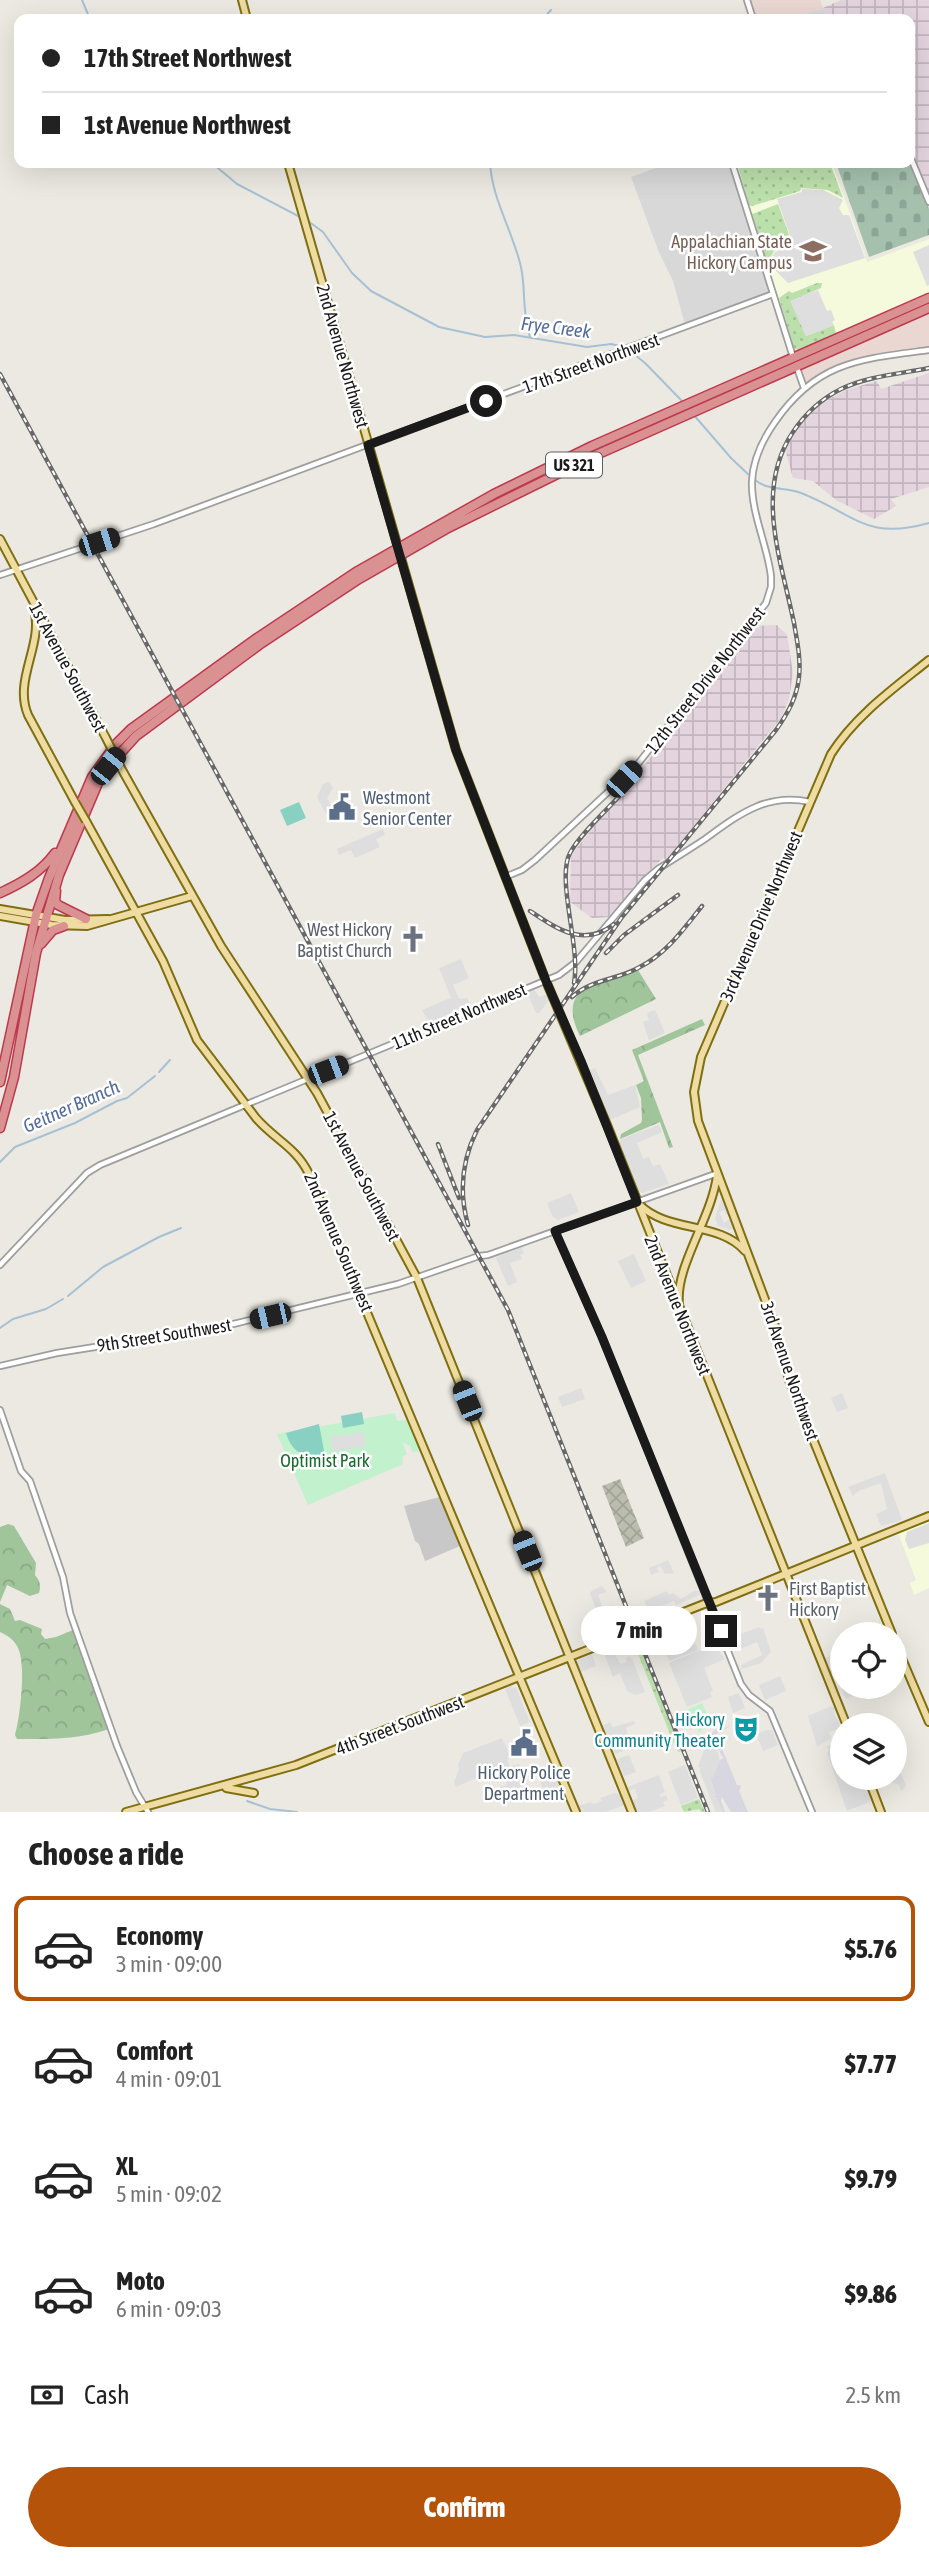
<!DOCTYPE html>
<meta charset="utf-8">
<style>
body{margin:0;font-family:"Asap Condensed",sans-serif;background:#f6f6f6;color:#222;height:100vh;display:flex;flex-direction:column;font-size:26px;white-space:nowrap}
*{box-sizing:border-box;margin:0}
p{font-size:23px;color:#767676}
.icon{flex:none;width:38px;height:38px;fill:none;stroke:currentColor;stroke-width:2;stroke-linecap:round;stroke-linejoin:round}
.map{position:relative;height:1812px;overflow:hidden}
.details{display:flex;flex-direction:column;background:#fff;flex:1}
.details>*{flex:none}
.top-card{position:absolute;left:14px;top:14px;width:901px;height:154px;border-radius:14px;box-shadow:0 7px 28px #0002;display:grid;align-content:center;height:154px;padding:0 28px;background:#fff}
.tools{position:absolute;left:830px;top:1622px;display:grid;gap:14px}
.tools a{display:grid;place-items:center;width:77px;height:77px;border-radius:50%;background:#fff;box-shadow:0 7px 28px #0002;font-size:35px}
.end{position:absolute;width:32px;height:32px;margin:-16px;border:9px solid #1a1a1a;background:#fff;box-shadow:0 0 0 4px #fff}
.from{border-radius:50%}
.bubble{position:absolute;height:49px;border-radius:24px;background:#fff;box-shadow:0 7px 28px #0002;font-size:23px;font-weight:800;line-height:49px;text-align:center}
.car{position:absolute;width:21px;height:42px;margin:-21px -10px;border-radius:9px;box-shadow:0 0 5px 2px #0007;background:linear-gradient(#222 24%,#8ab4d8 0 40%,#222 0 76%,#8ab4d8 0 86%,#222 0)}
.top-card b{display:flex;align-items:center;gap:24px;height:66px;font-size:26px}
.top-card b+b{border-top:2px solid #e0e0e0}
.top-card i{width:18px;height:18px;background:#222}
ul{padding:0;list-style:none}
li{display:flex;align-items:center;gap:21px;height:105px;margin:0 14px 10px;padding:0 14px;border:4px solid transparent;border-radius:14px}
li div{flex:1}
li b{display:block;font-size:26px}
li em{font-style:normal;font-weight:800}
li.selected{border-color:#b45309}
li>.icon{width:63px;height:63px;stroke-width:1.5}
h2{padding:0 28px;font-size:32px;line-height:84px}
.pay{display:flex;align-items:center;gap:18px;height:77px;padding:0 28px;font-size:26px}
.pay p{margin-inline-start:auto}
.cta{display:flex;gap:14px;margin-top:auto;padding:14px 28px}
.cta a{flex:1;height:80px;border-radius:42px;background:#b45309;color:#fff;font-size:28px;font-weight:800;line-height:80px;text-align:center}
.map>svg:first-child{display:block}
.residential{fill:#d8d8d8}
.commercial{fill:#ead7d2}
.industrial{fill:url(#industrial-grid)}
.education{fill:#f4fadb}
.religious{fill:#c8c8c8}
.construction{fill:url(#construction-cross-hatch)}
.grass{fill:url(#grass-dots)}
.forest{fill:url(#forest-crowns)}
.cemetery{fill:url(#cemetery-stones)}
.park{fill:#c2f1ce}
.pitch{fill:#88d1c2}
.parking{fill:#dedede}
.plaza{fill:#d8d6e0}
.lines{fill:none;stroke-linecap:round;stroke-linejoin:round}
.stream{stroke:#a6c1d4;stroke-width:2}
.minor-casing{stroke:#9e9e9e;stroke-width:8}
.major-casing{stroke:#7f6f12;stroke-width:10}
.highway-casing{stroke:#be394e;stroke-width:11}
.minor{stroke:#fff;stroke-width:4.5}
.major{stroke:#efdca2;stroke-width:6}
.highway{stroke:#da9192;stroke-width:8}
.rail-casing{stroke:#686868;stroke-width:4.5}
.rail{stroke:#fff;stroke-width:2;stroke-dasharray:5;stroke-linecap:butt}
.major-bridge-casing{stroke:#7f6f12;stroke-width:10;stroke-linecap:butt}
.major-bridge{stroke:#efdca2;stroke-width:6}
.route{stroke:#1a1a1a;stroke-width:9}
.labels{text-anchor:middle;dominant-baseline:central;stroke-width:5;stroke-linejoin:round;paint-order:stroke}
.shield{fill:#fff;stroke:#5f5f5f;stroke-width:2}
.shield-label{font-size:16px;font-weight:bold;fill:#1a1a1a}
.education-label{font-size:18px;fill:#785e54;stroke:#fff;text-anchor:end}
.street-label{font-size:18px;fill:#1a1a1a;stroke:#fff}
.service-label{font-size:18px;fill:#4e5e75;stroke:#fff;text-anchor:start}
.worship-label{font-size:18px;fill:#5b616d;stroke:#fff;text-anchor:end}
.park-label{font-size:18px;fill:#18692d;stroke:#fff}
.culture-label{font-size:18px;fill:#0d838f;stroke:#fff;text-anchor:end}
.water-label{font-size:19px;font-style:italic;fill:#546b9d;stroke:#fff}
</style>
<div class="map">
<svg width="929" height="1812" viewBox="0 0 929 1812">
<defs>
<pattern id="industrial-grid" width="8" height="8" patternUnits="userSpaceOnUse" patternTransform="scale(1.75)"><rect width="8" height="8" fill="#e3d4de"/><path d="M0 4h8M4 0v8" fill="none" stroke="#c2b5be"/></pattern>
<pattern id="construction-cross-hatch" width="8" height="8" patternUnits="userSpaceOnUse" patternTransform="scale(1.75)"><rect width="8" height="8" fill="#bbbeae"/><path d="M0 0l8 8M0 8l8-8" fill="none" stroke="#a0a395"/></pattern>
<pattern id="grass-dots" width="8" height="8" patternUnits="userSpaceOnUse" patternTransform="scale(1.75)"><rect width="8" height="8" fill="#bce0ac"/><path d="M2 2h.1M6 6h.1" fill="none" stroke="#a1c093" stroke-width="1.8" stroke-linecap="round"/></pattern>
<pattern id="forest-crowns" width="20" height="18" patternUnits="userSpaceOnUse" patternTransform="scale(1.75)"><rect width="20" height="18" fill="#a0c59b"/><path d="M2 6a3 3 0 1 1 6 0M12 15a3 3 0 1 1 6 0" fill="none" stroke="#89a985"/></pattern>
<pattern id="cemetery-stones" width="16" height="16" patternUnits="userSpaceOnUse" patternTransform="scale(1.75)"><rect width="16" height="16" fill="#a5c1ae"/><path d="M2 7V4a2 2 0 0 1 4 0v3zM10 15v-3a2 2 0 0 1 4 0v3z" fill="#8da595"/></pattern>
</defs>
<rect width="100%" height="100%" fill="#ebe9e1"/>
<path class="residential" d="M823 8 827 19H791Z
M670 163H732L773 294 686 328 673 281 658 250 631 177Z"/>
<path class="commercial" d="M747 0H820L823 8 791 19H754Z
M929 308V350L852 363 804 388 796 367Z"/>
<path class="industrial" d="M841 0H929V202L910 156V19H827L823 8Z
M929 373V487L891 499 896 506 874 519 836 500 813 481 793 478 785 449 797 427 822 403 846 390 877 381 881 389Z
M777 625 787 635 793 673 789 699 781 718 666 860 663 858 642 878 609 917 592 918 570 902 571 855 650 758 751 626Z"/>
<path class="education" d="M735 163H832L867 262 929 239V296L800 351 794 348Z
M929 1520V1588L914 1595 910 1583 916 1580 898 1533Z"/>
<path class="religious" d="M440 1497 460 1546 425 1561 419 1544 415 1541 404 1506Z"/>
<path class="construction" d="M620 1479 644 1538 626 1547 602 1486Z"/>
<path class="grass" d="M737 163H830L843 198 828 190 801 188 800 191 752 206 749 205Z
M778 204 792 243 774 251 769 260 765 257 752 214Z
M817 283H822L821 288 791 301 806 336 834 325 836 335 800 351 794 348 779 298 789 291 792 293Z
M636 1636 682 1750 679 1752 676 1749 632 1639Z
M699 1799 705 1812H701L699 1809 684 1812 681 1806Z"/>
<path class="forest" d="M638 970 656 999 580 1036C554 983 602 985 638 970Z
M702 1019 705 1025 638 1055 673 1147 669 1148 660 1122 620 1139 621 1134 641 1123 642 1120 641 1098 636 1085 644 1081 632 1050Z
M8 1524 14 1526 36 1563 35 1575C40 1580 41 1586 39 1593L30 1596 7 1585 0 1602V1527Z
M0 1604 10 1609 15 1621 20 1620 42 1629 41 1634 45 1639 56 1637 73 1630 109 1729C78 1740 49 1739 17 1739L15 1735C20 1718 27 1662 17 1646 13 1639 7 1635 0 1632Z"/>
<path class="cemetery" d="M910 161 929 209V235L869 257 836 163Z"/>
<path class="park" d="M395 1413 397 1421 410 1419 422 1451 412 1452 410 1446 402 1442 407 1454 402 1457 403 1464 308 1505 277 1434Z
M702 1703 711 1724 699 1732 688 1709Z"/>
<path class="pitch" d="M299 802 306 818 287 826 280 810Z
M362 1412 364 1424 343 1428 341 1416Z
M319 1424 325 1456C306 1460 291 1452 286 1433Z"/>
<path class="parking" d="M802 189 823 190 843 200 839 208 843 215H849L865 258 788 283 772 267 770 259 775 252 793 244 777 199 802 192Z
M929 245V285L927 286 913 252Z
M818 290 827 311 831 310 835 320 832 322 834 325 806 336 790 301Z
M329 782 333 788 327 798 335 812 326 814 317 797 323 784Z
M383 829 385 835 376 839 380 847 355 858 351 850 339 855 337 849Z
M461 959 469 978 453 985 459 999 467 998 470 1004 433 1021 428 1020 422 1010 450 998 452 1000 439 968Z
M534 989 539 997 548 994 550 999 539 1013H536L527 992Z
M655 1010 665 1033 649 1040 643 1022 649 1020 647 1013Z
M595 1068 608 1095 635 1085 640 1107 610 1120 589 1070Z
M659 1125 662 1132 637 1143 643 1159 649 1157 653 1166 660 1164 669 1184 642 1193 638 1191 619 1143 621 1139Z
M571 1193 579 1212 558 1220 553 1217 547 1203Z
M724 1199 730 1213 726 1215 724 1210 719 1212 724 1223 732 1217 735 1228 730 1230 718 1226 715 1218 721 1200Z
M521 1247 524 1253 520 1255 522 1259 510 1263 517 1282 508 1286 496 1258Z
M634 1254 646 1281 631 1288 618 1261Z
M581 1388 585 1399 562 1407 558 1397Z
M842 1393 848 1408 837 1412 831 1398Z
M363 1432 366 1446 333 1452 330 1435 339 1436Z
M885 1473 902 1520 881 1526 876 1514 887 1509 881 1483 858 1491 853 1496 848 1487Z
M929 1523V1543L909 1549 905 1540 907 1532Z
M668 1560 674 1573 665 1574 660 1566 657 1568 659 1572 651 1575 649 1568Z
M602 1586 607 1592 598 1595 602 1606 604 1608 612 1605 614 1608 598 1613 590 1594 591 1591Z
M667 1591 669 1595 673 1593 681 1599 694 1591H699L700 1595 676 1605 674 1601 649 1611 644 1601Z
M613 1614 618 1627 598 1635 593 1621Z
M759 1627 761 1629 763 1628 771 1652 761 1663 742 1669 741 1665 762 1655 757 1642 735 1651 730 1638Z
M691 1633 698 1650 669 1661 663 1643Z
M715 1644 725 1659 704 1668 713 1691 710 1692 712 1697 687 1707 669 1663Z
M615 1647 616 1650 613 1652 621 1664 627 1662 626 1658 629 1656 632 1659 645 1692 635 1695 627 1691 620 1673 623 1671 613 1677 604 1653V1649Z
M842 1651V1669L830 1674 824 1658Z
M592 1654 596 1666 581 1672 576 1661Z
M780 1676 786 1691 765 1700 759 1685Z
M842 1681V1687H871L846 1699 839 1683Z
M511 1686 513 1688 516 1687 530 1722 520 1726 505 1689Z
M739 1693 745 1708 733 1713 728 1697Z
M831 1706 835 1708 834 1714 842 1727 829 1732 831 1738 817 1747 808 1716Z
M634 1721 635 1724 626 1728 629 1738 626 1739 627 1743 621 1745 623 1751 615 1754 602 1726 610 1722 613 1727Z
M767 1730H772L778 1745 763 1751 756 1734Z
M502 1738 511 1757 507 1760 510 1767 519 1764 527 1784 503 1794 500 1787 507 1784 505 1779 497 1782 492 1771 456 1787 454 1782 459 1769 458 1765 463 1753Z
M842 1740V1778H863L872 1801 847 1811 827 1753 829 1749 826 1747Z
M711 1741 715 1744 720 1760 713 1777 708 1779H710L716 1795 714 1799H718L723 1812H716L700 1772V1767H698L705 1747Z
M629 1755 636 1772 624 1776 617 1759Z
M894 1756 906 1786 901 1791 899 1785 882 1778H894Z
M685 1765 698 1798 681 1805 668 1772Z
M555 1767 562 1787 545 1794 537 1773Z
M659 1775 665 1792 659 1795 661 1797 666 1795 668 1800 663 1802 665 1806 649 1812H637L632 1801 638 1798 635 1789 628 1791V1787Z
M615 1793 621 1795 625 1805 605 1812H581L578 1806 590 1802 594 1804 602 1801 600 1798Z"/>
<path class="plaza" d="M732 1725 716 1734 737 1785H740L741 1787 739 1791 748 1812H731L722 1797 721 1801 725 1812H723L718 1800 714 1797 716 1795 710 1778 713 1777 720 1760 724 1758 721 1755 715 1738 711 1741 708 1737 716 1729 717 1731Z"/>
<g class="lines">
<path class="stream" d="M82 0 90 19
M543 19 551 10
M212 163 237 184 300 217
M490 163C492 199 513 232 521 267 526 291 522 315 530 337
M308 221 323 232 352 273 371 291 439 327 485 337 514 335 587 347 611 344 625 347
M629 350 645 363 683 402
M693 414 731 458 750 476
M755 480C769 491 785 487 801 493 855 514 866 541 929 523
M159 1072 170 1060
M0 1162 15 1147 75 1123 117 1101 127 1098 155 1076
M68 1296 103 1267 159 1237 181 1228
M0 1328 13 1319 46 1309 63 1299
M247 1801 270 1809 297 1812"/>
<defs>
<path id="minor" d="M747 0 753 19
M910 156 929 202
M732 163 793 357
M796 365 804 388
M0 575 154 524 773 294
M505 877 522 870 535 860 637 765 766 603 771 587V576C767 544 751 513 752 481 753 459 763 439 775 422 817 361 861 359 929 350
M555 1232 602 1337 741 1684 749 1695 770 1711 812 1812
M0 1265 87 1173 100 1165 559 975 576 962 645 880 658 869C674 859 690 849 705 839 738 815 767 792 810 802
M0 1366 57 1353 221 1327 398 1284 479 1256 488 1255 718 1173
M0 1410 21 1471 30 1481 39 1507 63 1577 70 1613 117 1746 136 1792 148 1812"/>
<path id="major" d="M242 0 247 19
M288 163 456 750 546 981 607 1125 847 1726
M0 539 106 738
M34 608C44 645 13 679 28 715L75 802
M121 768 221 946 317 1093 417 1278 632 1812
M86 821 163 961 197 1040 256 1118C275 1140 296 1147 309 1174L576 1812
M0 909 65 920 108 919
M0 916 52 925 87 926 192 896
M639 1204C667 1233 719 1221 745 1251
M679 1304C675 1266 712 1218 717 1175
M892 1634 789 1380 775 1326 698 1121 694 1092 701 1057 831 754C856 715 893 689 929 660
M894 1640 929 1722
M868 1778 881 1812
M226 1788 254 1793
M126 1812 296 1765 704 1604 716 1602 929 1516"/>
<path id="highway" d="M56 891 55 901 58 905 86 919
M0 893C22 883 41 872 55 853
M41 944 53 930 64 926
M0 1082 36 915 49 878 92 777 116 744 131 729 257 638 356 572 494 494 592 446 929 298
M0 1128 14 1077 36 953 59 875 98 783 108 767 136 736 259 645 359 579 448 528 596 455 929 308"/>
</defs>
<use href="#minor" class="minor-casing"/>
<use href="#major" class="major-casing"/>
<use href="#highway" class="highway-casing"/>
<use href="#minor" class="minor"/>
<use href="#major" class="major"/>
<use href="#highway" class="highway"/>
<defs>
<path id="rail" d="M0 374 508 1310 708 1812
M530 911C557 929 584 948 614 924
M606 953 624 935 678 895
M574 983C581 948 556 879 570 853 580 834 609 808 624 791
M572 997C592 979 616 980 638 968 666 954 683 930 702 906
M438 1144 459 1198
M468 1225C459 1193 462 1160 477 1130L622 917 776 730C788 713 797 697 799 677 801 658 797 641 794 623 781 560 754 490 793 432 805 414 821 399 841 389 868 376 900 374 929 368"/>
</defs>
<use href="#rail" class="rail-casing"/>
<use href="#rail" class="rail"/>
<defs>
<path id="major-bridge" d="M106 738 121 768
M75 802 86 821"/>
</defs>
<use href="#major-bridge" class="major-bridge-casing"/>
<use href="#major-bridge" class="major-bridge"/>
</g>
<g class="lines">
<path class="route" d="M486 401 368 445 456 750 546 981 581 1061 637 1202 555 1231 602 1337 721 1631"/>
</g>
<defs>
<symbol id="university-bare" viewBox="-9 -9 18 18"><path d="M0-5L7-2L0 1L-7-2ZM-4 1L0 2.5L4 1V4Q0 6-4 4Z" fill="#8d6e63" stroke="#fff" stroke-width="2.5" paint-order="stroke"/></symbol>
<symbol id="civic-bare" viewBox="-9 -9 18 18"><path d="M-.6-6.5H3V-4.5H.6V-3L4-1V1h2V6H-6V1h2V-1L-.6-3ZM-1.2 2.5V6h2.4V2.5Z" fill="#5c6f8a" stroke="#fff" stroke-width="2.5" paint-order="stroke"/></symbol>
<symbol id="church-bare" viewBox="-9 -9 18 18"><path d="M-1.2-6h2.4v3.5h3.3v2.4h-3.3V6h-2.4V-.1h-3.3v-2.4h3.3Z" fill="#6b7280" stroke="#fff" stroke-width="2.5" paint-order="stroke"/></symbol>
<symbol id="theatre-bare" viewBox="-9 -9 18 18"><path d="M-5-5.5Q0-4 5-5.5V0Q5 5 0 6Q-5 5-5 0ZM-3.3-2.5H-1v1.5H-3.3ZM1-2.5H3.3v1.5H1ZM-2.8 1Q0 5.5 2.8 1Z" fill="#0f9aa8" stroke="#fff" stroke-width="2.5" paint-order="stroke"/></symbol>
</defs>
<g fill-rule="evenodd">
<use href="#university-bare" x="794" y="232" width="38" height="38"/>
<use href="#civic-bare" x="323" y="788" width="38" height="38"/>
<use href="#church-bare" x="394" y="920" width="38" height="38"/>
<use href="#church-bare" x="749" y="1579" width="38" height="38"/>
<use href="#theatre-bare" x="727" y="1710" width="38" height="38"/>
<use href="#civic-bare" x="505" y="1724" width="38" height="38"/>
</g>
<g class="labels">
<rect class="shield" x="546" y="452.5" width="56" height="25" rx="5"/>
<g class="shield-label">
<text x="574" y="465">US 321</text>
</g>
<g class="education-label">
<text x="792" y="241">Appalachian State<tspan x="792" dy="21">Hickory Campus</tspan></text>
</g>
<g class="street-label">
<text transform="translate(343 356) rotate(74)">2nd Avenue Northwest</text>
<text transform="translate(591 363) rotate(-20)">17th Street Northwest</text>
<text transform="translate(68 667) rotate(62)">1st Avenue Southwest</text>
<text transform="translate(705 680) rotate(-52)">12th Street Drive Northwest</text>
<text transform="translate(761 916) rotate(-67)">3rd Avenue Drive Northwest</text>
<text transform="translate(459 1016) rotate(-23)">11th Street Northwest</text>
<text transform="translate(362 1176) rotate(62)">1st Avenue Southwest</text>
<text transform="translate(339 1242) rotate(67)">2nd Avenue Southwest</text>
<text transform="translate(678 1305) rotate(68)">2nd Avenue Northwest</text>
<text transform="translate(164 1335) rotate(-9)">9th Street Southwest</text>
<text transform="translate(790 1371) rotate(71)">3rd Avenue Northwest</text>
<text transform="translate(400 1725) rotate(-21)">4th Street Southwest</text>
</g>
<g class="service-label">
<text x="363" y="797">Westmont<tspan x="363" dy="21">Senior Center</tspan></text>
<text x="524" y="1772" text-anchor="middle">Hickory Police<tspan x="524" dy="21">Department</tspan></text>
</g>
<g class="worship-label">
<text x="392" y="929">West Hickory<tspan x="392" dy="21">Baptist Church</tspan></text>
<text x="789" y="1588" text-anchor="start">First Baptist<tspan x="789" dy="21">Hickory</tspan></text>
</g>
<g class="park-label">
<text x="325" y="1460">Optimist Park</text>
</g>
<g class="culture-label">
<text x="725" y="1719">Hickory<tspan x="725" dy="21">Community Theater</tspan></text>
</g>
<g class="water-label">
<text transform="translate(556 327) rotate(7)">Frye Creek</text>
<text transform="translate(71 1106) rotate(-24)">Geitner Branch</text>
</g>
</g>
</svg>
<div class="tools">
<a><svg class="icon" aria-label="locate" viewBox="0 0 24 24"><circle cx="12" cy="12" r="6"/><path d="M12 2v4M12 18v4M2 12h4M18 12h4"/></svg></a>
<a><svg class="icon" aria-label="layers" viewBox="0 0 24 24"><path d="M12 4l9 5-9 5-9-5zM3 14l9 5 9-5"/></svg></a>
</div>
<i class="end from" style="left:486px;top:401px"></i>
<i class="end" style="left:721px;top:1631px"></i>
<div class="bubble" style="left:581px;top:1606px;width:116px">7 min</div>
<i class="car" style="left:99px;top:542px;rotate:72deg"></i>
<i class="car" style="left:108px;top:766px;rotate:39deg"></i>
<i class="car" style="left:624px;top:779px;rotate:43deg"></i>
<i class="car" style="left:328px;top:1070px;rotate:69deg"></i>
<i class="car" style="left:270px;top:1316px;rotate:257deg"></i>
<i class="car" style="left:467px;top:1401px;rotate:338deg"></i>
<i class="car" style="left:527px;top:1551px;rotate:338deg"></i>
<div class="top-card">
<b><i class="from"></i>17th Street Northwest</b>
<b><i></i>1st Avenue Northwest</b>
</div>
</div>
<section class="details">
<h2>Choose a ride</h2>
<ul>
<li class="selected"><svg class="icon" aria-label="car" viewBox="0 0 24 24"><path d="M5 17H2v-5l4-1 3-4h7l3 4 3 1v5h-3M9 17h6M6 11h13"/><circle cx="7" cy="17" r="2"/><circle cx="17" cy="17" r="2"/></svg><div><b>Economy</b><p>3 min · 09:00</p></div><em>$5.76</em></li>
<li><svg class="icon" aria-label="car" viewBox="0 0 24 24"><path d="M5 17H2v-5l4-1 3-4h7l3 4 3 1v5h-3M9 17h6M6 11h13"/><circle cx="7" cy="17" r="2"/><circle cx="17" cy="17" r="2"/></svg><div><b>Comfort</b><p>4 min · 09:01</p></div><em>$7.77</em></li>
<li><svg class="icon" aria-label="car" viewBox="0 0 24 24"><path d="M5 17H2v-5l4-1 3-4h7l3 4 3 1v5h-3M9 17h6M6 11h13"/><circle cx="7" cy="17" r="2"/><circle cx="17" cy="17" r="2"/></svg><div><b>XL</b><p>5 min · 09:02</p></div><em>$9.79</em></li>
<li><svg class="icon" aria-label="car" viewBox="0 0 24 24"><path d="M5 17H2v-5l4-1 3-4h7l3 4 3 1v5h-3M9 17h6M6 11h13"/><circle cx="7" cy="17" r="2"/><circle cx="17" cy="17" r="2"/></svg><div><b>Moto</b><p>6 min · 09:03</p></div><em>$9.86</em></li>
</ul>
<div class="pay"><svg class="icon" aria-label="cash" viewBox="0 0 24 24"><path d="M3 7h18v10H3z"/><circle cx="12" cy="12" r="2"/></svg>Cash<p>2.5 km</p></div>
<div class="cta"><a>Confirm</a></div>
</section>
